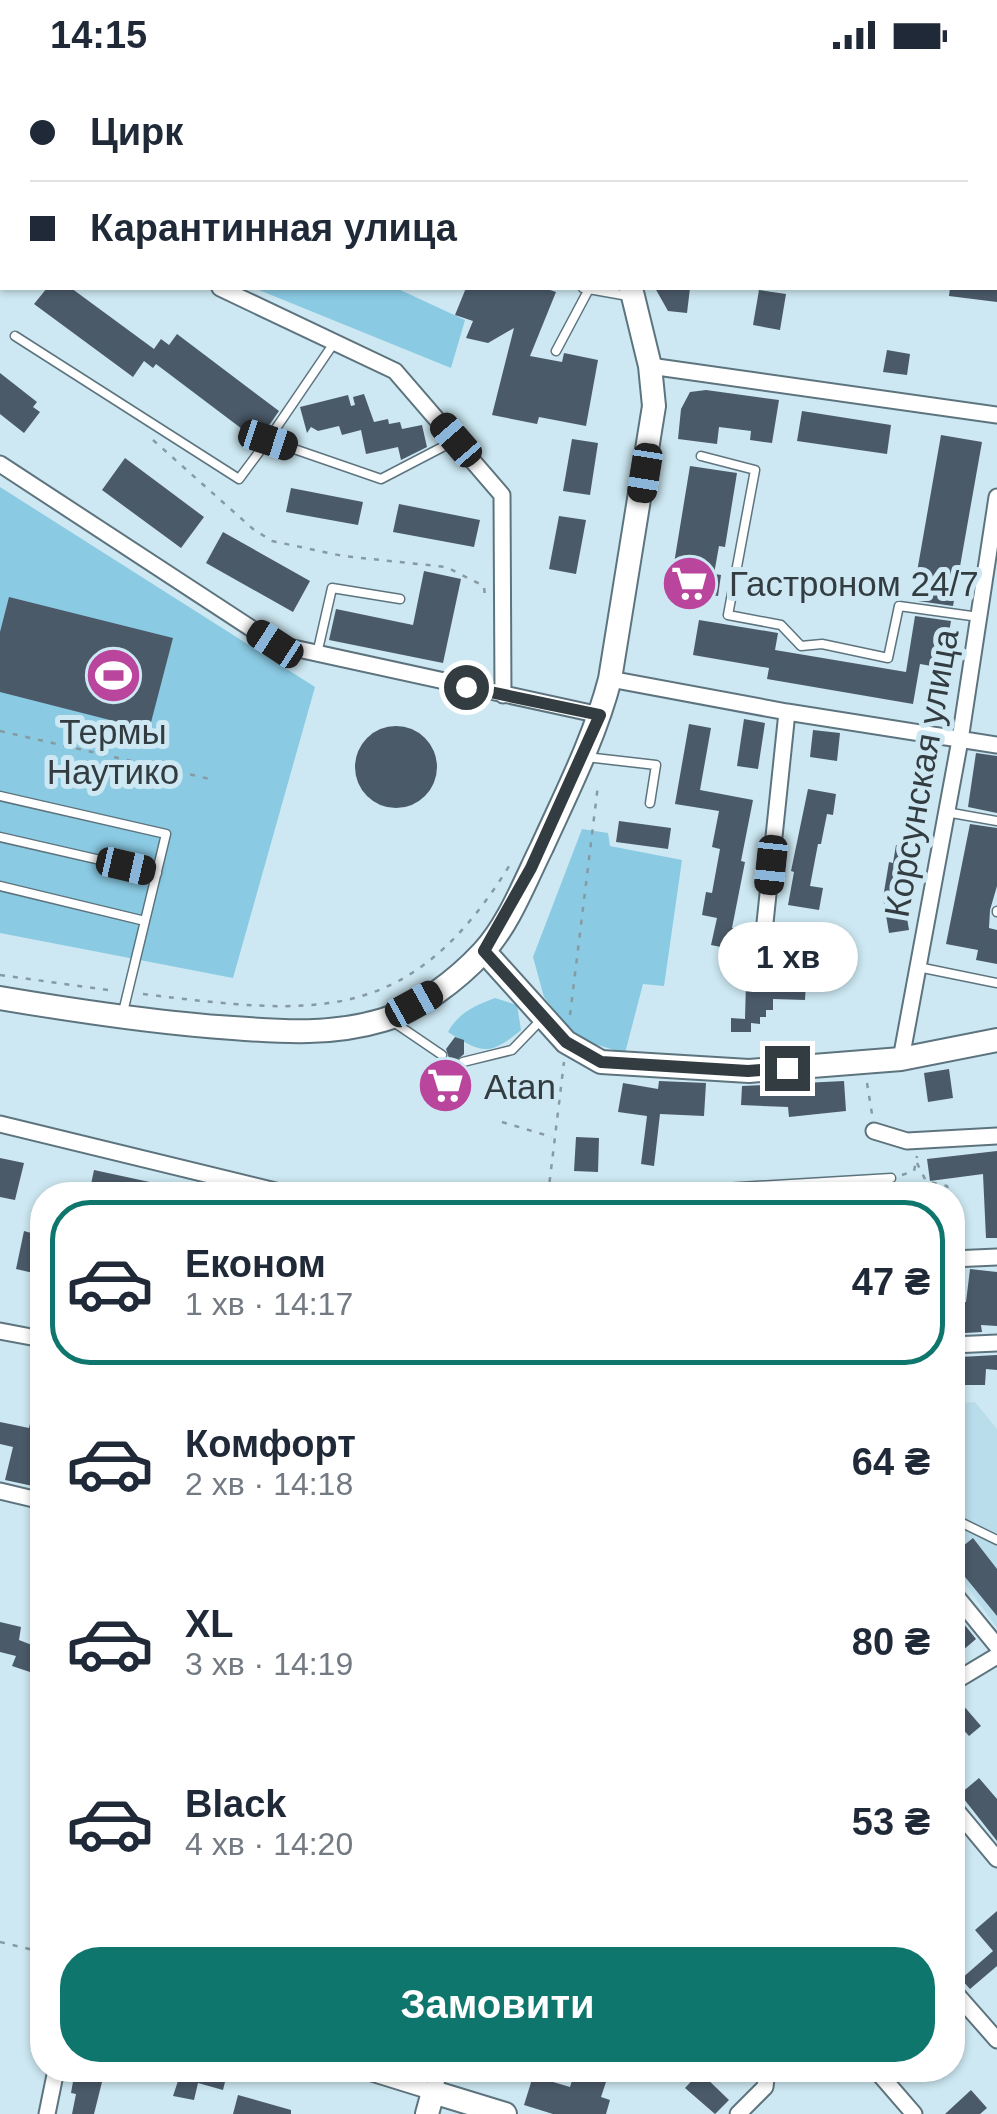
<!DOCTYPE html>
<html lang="uk">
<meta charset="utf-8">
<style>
body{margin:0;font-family:Arial,sans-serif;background:#f2f2f3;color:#1f2937;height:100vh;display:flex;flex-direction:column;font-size:38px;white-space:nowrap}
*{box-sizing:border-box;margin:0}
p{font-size:32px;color:#747a83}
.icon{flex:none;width:55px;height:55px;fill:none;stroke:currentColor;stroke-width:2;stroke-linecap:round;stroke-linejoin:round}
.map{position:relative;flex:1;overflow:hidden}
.drawer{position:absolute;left:30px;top:1112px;width:935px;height:900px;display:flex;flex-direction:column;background:#fff;border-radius:40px;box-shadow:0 2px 8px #0004}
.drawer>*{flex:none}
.top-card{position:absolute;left:0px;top:0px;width:998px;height:220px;box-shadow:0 2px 8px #0004;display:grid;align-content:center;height:220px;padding:0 30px;background:#fff}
.end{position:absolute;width:45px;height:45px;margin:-22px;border:12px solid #333d41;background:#fff;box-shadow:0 0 0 5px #fff}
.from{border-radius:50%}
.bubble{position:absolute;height:70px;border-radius:35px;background:#fff;box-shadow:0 2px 8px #0004;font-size:32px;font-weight:600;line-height:70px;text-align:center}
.car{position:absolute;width:30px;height:60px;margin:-30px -15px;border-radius:12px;box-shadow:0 0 8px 2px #0007;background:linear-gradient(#222 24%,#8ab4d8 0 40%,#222 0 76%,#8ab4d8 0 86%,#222 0)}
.top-card b{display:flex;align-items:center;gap:35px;height:95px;font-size:38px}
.top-card b+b{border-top:2px solid #e0e1e3}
.top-card i{width:25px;height:25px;background:#1f2937}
ul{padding:18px 0 0;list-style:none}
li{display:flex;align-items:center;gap:30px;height:165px;margin:0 20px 15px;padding:0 10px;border:5px solid transparent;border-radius:40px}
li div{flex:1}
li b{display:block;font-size:38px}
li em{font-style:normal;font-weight:600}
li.active{border-color:#0f766e}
li>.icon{width:90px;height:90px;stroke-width:1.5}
.action{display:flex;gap:20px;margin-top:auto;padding:20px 30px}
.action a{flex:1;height:115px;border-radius:40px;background:#0f766e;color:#fff;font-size:40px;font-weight:600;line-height:115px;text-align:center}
.status{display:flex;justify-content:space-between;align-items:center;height:70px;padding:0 50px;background:#fff;direction:ltr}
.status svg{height:28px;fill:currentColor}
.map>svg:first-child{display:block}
.built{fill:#baddeb}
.green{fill:#8acae3}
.building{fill:#4b5a69}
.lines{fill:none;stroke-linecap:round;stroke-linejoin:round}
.service-casing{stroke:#5d747e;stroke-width:11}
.minor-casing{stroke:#5d747e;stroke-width:19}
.secondary-casing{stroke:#5d747e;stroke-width:26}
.path{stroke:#879aa2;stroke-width:2.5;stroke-dasharray:5 8;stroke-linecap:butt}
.service{stroke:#fff;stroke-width:8}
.minor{stroke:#fff;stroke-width:15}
.secondary{stroke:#fff;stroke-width:22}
.route{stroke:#333d41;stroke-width:12}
.labels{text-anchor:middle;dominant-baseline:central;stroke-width:10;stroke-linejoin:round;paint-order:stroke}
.poi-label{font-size:35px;fill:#333d41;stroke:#cde8f2;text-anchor:start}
.street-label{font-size:35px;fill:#333d41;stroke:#cde8f2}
</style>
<div class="status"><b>14:15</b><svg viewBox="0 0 49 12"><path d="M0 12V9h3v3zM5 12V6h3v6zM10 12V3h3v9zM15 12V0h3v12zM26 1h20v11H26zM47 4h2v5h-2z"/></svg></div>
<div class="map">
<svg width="997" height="2044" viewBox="0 0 997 2044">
<rect width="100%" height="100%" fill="#cde8f2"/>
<path class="built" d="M975 1332 997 1359V1558L953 1497V1334Z"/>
<path class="green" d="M0 0H403L2 2V115Z
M254 218H396L465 250 451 298Z
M0 417 315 617 233 908 0 863Z
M582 759 608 763 610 776 682 790 664 916 643 914 625 983 577 969 544 927 533 887Z
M495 928 517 935 521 960C489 987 481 983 448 962 458 943 476 935 495 928Z"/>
<path class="building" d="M47 218H71L154 279 161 269 169 275 177 264 279 341 258 371 156 294 153 298 144 291 133 307 34 234Z
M466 218H544L556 222 530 286 562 292 564 283 598 290 586 356 539 347 537 354 492 345 514 258 488 273 466 268 473 251 455 245Z
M655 218H690L687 243 668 241Z
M950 218H997V232L949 226Z
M759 220 786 224 780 260 753 255Z
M887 280 910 284 907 305 883 302Z
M0 303 37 332 33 337 40 342 24 363 0 344Z
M706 320 779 330 772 373 750 370 751 361 719 357 717 374 678 369 681 339 690 322Z
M364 324 374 352 388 349 389 354 400 352 402 359 422 355 427 377 401 390 398 377 366 384 361 360 342 365 339 356 318 361 311 357 307 363 300 337 348 325 351 336 355 335 353 327Z
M802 341 891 355 887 384 797 371Z
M941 365 982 372 953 536 918 531 920 520 914 519Z
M572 369 598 373 590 425 563 421Z
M125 388 204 447 181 478 102 420Z
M690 396 737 403 725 477 719 476 714 504 721 505 718 526 670 518Z
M291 418 363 432 358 455 286 442Z
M399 434 480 450 474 477 393 462Z
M559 446 586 450 576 504 549 499Z
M223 462 310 511 293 542 206 493Z
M424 501 461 509 443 593 329 570 336 539 413 555Z
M9 527 173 568 149 660 0 622V562Z
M915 546 951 551 943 598 920 594 913 634 767 609 769 598 693 585 699 550 778 563 775 580 906 602Z
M744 649 765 653 758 699 737 696Z
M689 654 711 658 700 720 753 730 741 791 745 792 732 858H736L731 879 711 875 717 848 702 845 706 822 712 823 720 779 712 777 719 741 675 734Z
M355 697a41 41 0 1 1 82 0a41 41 0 1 1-82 0Z
M813 660 840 663 837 691 810 687Z
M976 683 997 686V743L968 737Z
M808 719 836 724 833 745 827 744 821 774H818L810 816 823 818 819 840 788 835 794 802 791 801Z
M619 751 671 758 668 779 616 772Z
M970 754 997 758V816L990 840 989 858 997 860V894L976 890 978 880 946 874Z
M896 775 911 777 908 795 915 797 910 825 903 824 909 860 889 863 883 828 889 792 893 793Z
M818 857 820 876 789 879 787 859Z
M746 912 806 913 805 930 773 929V940H766V947H760V954L751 953V962H731V948L745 949Z
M455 967 464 970V984L456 991 457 996 463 999 461 1030 424 1019 438 991 449 988 446 979Z
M949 999 953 1028 928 1032 924 1003Z
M659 1011 706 1013 704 1046 660 1044 654 1096 641 1094 647 1046 618 1042 623 1013 658 1019Z
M844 1011 846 1041 789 1047 788 1037 741 1035 742 1016Z
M576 1067 599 1068 598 1102 574 1101Z
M997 1081V1168H986L983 1104 930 1111 927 1089Z
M0 1088 24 1093 15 1130 0 1127Z
M94 1100 182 1119 181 1125H120L90 1119Z
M24 1161 42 1166V1205L16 1199Z
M970 1199 997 1202V1256L981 1255 982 1262 965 1263 962 1232H966Z
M997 1285V1300L986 1299 985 1315H952V1300H961L960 1287Z
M37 1322H42V1359L37 1382 42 1383V1418L5 1410 13 1377 0 1374V1352L29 1358Z
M973 1468 997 1499V1546L952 1491V1485Z
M952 1539 976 1569 962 1581 952 1570Z
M0 1552 21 1557 19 1570 42 1579 33 1603 12 1596 16 1586 0 1582Z
M962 1634 981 1656 969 1666 960 1656 952 1662V1641Z
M979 1708 997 1729V1771L960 1724Z
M997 1841V1896L970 1919 961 1909 993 1881 975 1860Z
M75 2000H105L94 2044H72L76 2024 71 2023Z
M167 2000H228L223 2020 198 2013 194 2030 173 2026 179 2008 166 2004Z
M575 2000H610L601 2027 610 2030 606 2044H553L524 2035 533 2006 570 2017Z
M700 2002 729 2030 715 2044 685 2018Z
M971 2020 987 2038 980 2044H945Z
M238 2025 291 2040V2044H233Z"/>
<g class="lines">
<defs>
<path id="service" d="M667 2V0
M995 37H997
M583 218 628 226
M15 266 239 409 268 370
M336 270 268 370 381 409 456 370
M556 281 589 219
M701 386 755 400 728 545 781 555 801 576 822 574 888 588 899 536 979 547
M317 584 332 518 400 529
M586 687 656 695 650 733
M0 726 166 764 123 942
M946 742 997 751
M0 767 157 803
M0 816 145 851
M997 841V842
M918 897 997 913
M392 951 442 985
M463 992 512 980 540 951
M686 1125 707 1119 891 1108
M952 1448 997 1470"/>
<path id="minor" d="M0 128 2 129
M995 190H997
M220 218 395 301 502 425 503 625
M650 296 997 345
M0 394 275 574 600 645
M610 609 787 642 997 675
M763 872 787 642
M901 989 960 670 997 427
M0 1054 292 1125
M874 1061 907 1071 997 1066
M952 1189 997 1187
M0 1261 42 1269
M952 1275 997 1273
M0 1421 42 1431
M952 1521 997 1576
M952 1613 997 1586
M952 1735 997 1789
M952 1919 997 1970
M362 2000 433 2022 440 2000
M876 2000 914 2044
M47 2044 56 2000
M738 2044 765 2017 767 2000"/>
<path id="secondary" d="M618 2 619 0
M484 881 566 972 601 992 749 1001 901 989 997 970
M0 928C77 941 155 953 233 958 284 962 333 965 383 950 418 940 458 909 483 882 509 854 525 811 542 777 567 722 595 667 610 609L654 336 650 296 631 218
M427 2044 433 2022 505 2044"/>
</defs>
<use href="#service" class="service-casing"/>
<use href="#minor" class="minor-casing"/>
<use href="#secondary" class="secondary-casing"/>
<path class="path" d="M356 0 365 2
M400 2 402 0
M585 2 586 0
M786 2 787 0
M153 370 253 459 272 471 343 486 446 497 484 516 485 528
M0 661 210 709
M0 905 115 921
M143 924C315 945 410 958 511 793
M570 945 598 715
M867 1013 872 1044
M502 1052 552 1067
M917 1093 926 1111 947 1116 950 1125
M902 1105 914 1101 917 1086
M548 1125 564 992
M952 1135 964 1171
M0 1872 42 1882"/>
<use href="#service" class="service"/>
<use href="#minor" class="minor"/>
<use href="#secondary" class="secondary"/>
</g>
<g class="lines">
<path class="route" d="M466 617 600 645 531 798 484 881 566 972 601 992 748 1001 787 998"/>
</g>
<defs>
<symbol id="supermarket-disc" viewBox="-11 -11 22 22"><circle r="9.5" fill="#ba459d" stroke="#cde8f2"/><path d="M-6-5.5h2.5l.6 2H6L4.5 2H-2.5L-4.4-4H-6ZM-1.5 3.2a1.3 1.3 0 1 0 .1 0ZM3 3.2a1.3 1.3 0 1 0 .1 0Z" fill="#fff"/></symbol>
<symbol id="stadium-disc" viewBox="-11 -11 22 22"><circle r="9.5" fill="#ba459d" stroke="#cde8f2"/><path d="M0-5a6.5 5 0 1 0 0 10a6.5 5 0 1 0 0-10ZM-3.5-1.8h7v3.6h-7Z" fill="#fff"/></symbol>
</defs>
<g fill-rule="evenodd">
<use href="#supermarket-disc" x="658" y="482" width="63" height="63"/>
<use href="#stadium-disc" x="82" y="574" width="63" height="63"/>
<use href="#supermarket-disc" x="414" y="984" width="63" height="63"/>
</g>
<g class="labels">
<g class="poi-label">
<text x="729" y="513">Гастроном 24/7</text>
<text x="113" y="661" text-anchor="middle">Термы<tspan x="113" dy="40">Наутико</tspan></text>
<text x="484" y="1016">Atan</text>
</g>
<g class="street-label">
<text transform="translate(921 703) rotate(-80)">Корсунская улица</text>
</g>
</g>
</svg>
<i class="end from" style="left:466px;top:617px"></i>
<i class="end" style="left:787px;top:998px"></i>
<div class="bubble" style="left:718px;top:852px;width:140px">1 хв</div>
<i class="car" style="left:268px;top:370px;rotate:108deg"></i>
<i class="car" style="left:456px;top:370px;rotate:319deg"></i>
<i class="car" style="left:645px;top:403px;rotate:189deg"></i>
<i class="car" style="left:275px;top:574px;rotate:303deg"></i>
<i class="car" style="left:771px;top:795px;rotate:186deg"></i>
<i class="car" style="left:126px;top:796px;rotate:103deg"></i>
<i class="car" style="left:414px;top:934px;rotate:61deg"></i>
<div class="top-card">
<b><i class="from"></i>Цирк</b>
<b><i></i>Карантинная улица</b>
</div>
<section class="drawer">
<ul>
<li class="active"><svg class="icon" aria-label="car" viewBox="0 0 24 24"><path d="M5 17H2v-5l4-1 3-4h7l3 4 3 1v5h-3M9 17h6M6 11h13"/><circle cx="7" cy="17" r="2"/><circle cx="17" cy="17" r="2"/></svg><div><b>Економ</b><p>1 хв · 14:17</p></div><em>47 ₴</em></li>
<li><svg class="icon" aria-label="car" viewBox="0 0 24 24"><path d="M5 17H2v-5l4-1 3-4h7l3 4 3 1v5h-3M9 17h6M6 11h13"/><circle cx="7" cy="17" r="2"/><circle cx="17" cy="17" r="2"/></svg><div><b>Комфорт</b><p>2 хв · 14:18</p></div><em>64 ₴</em></li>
<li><svg class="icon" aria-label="car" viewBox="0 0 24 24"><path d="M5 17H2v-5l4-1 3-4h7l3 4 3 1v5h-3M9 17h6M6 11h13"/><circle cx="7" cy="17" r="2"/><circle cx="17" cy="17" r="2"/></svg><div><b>XL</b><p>3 хв · 14:19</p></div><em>80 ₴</em></li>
<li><svg class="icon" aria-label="car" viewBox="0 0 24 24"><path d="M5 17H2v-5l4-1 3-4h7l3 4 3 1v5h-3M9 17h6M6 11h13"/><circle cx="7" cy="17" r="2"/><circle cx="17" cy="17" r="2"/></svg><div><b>Black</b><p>4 хв · 14:20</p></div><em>53 ₴</em></li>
</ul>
<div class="action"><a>Замовити</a></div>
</section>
</div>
